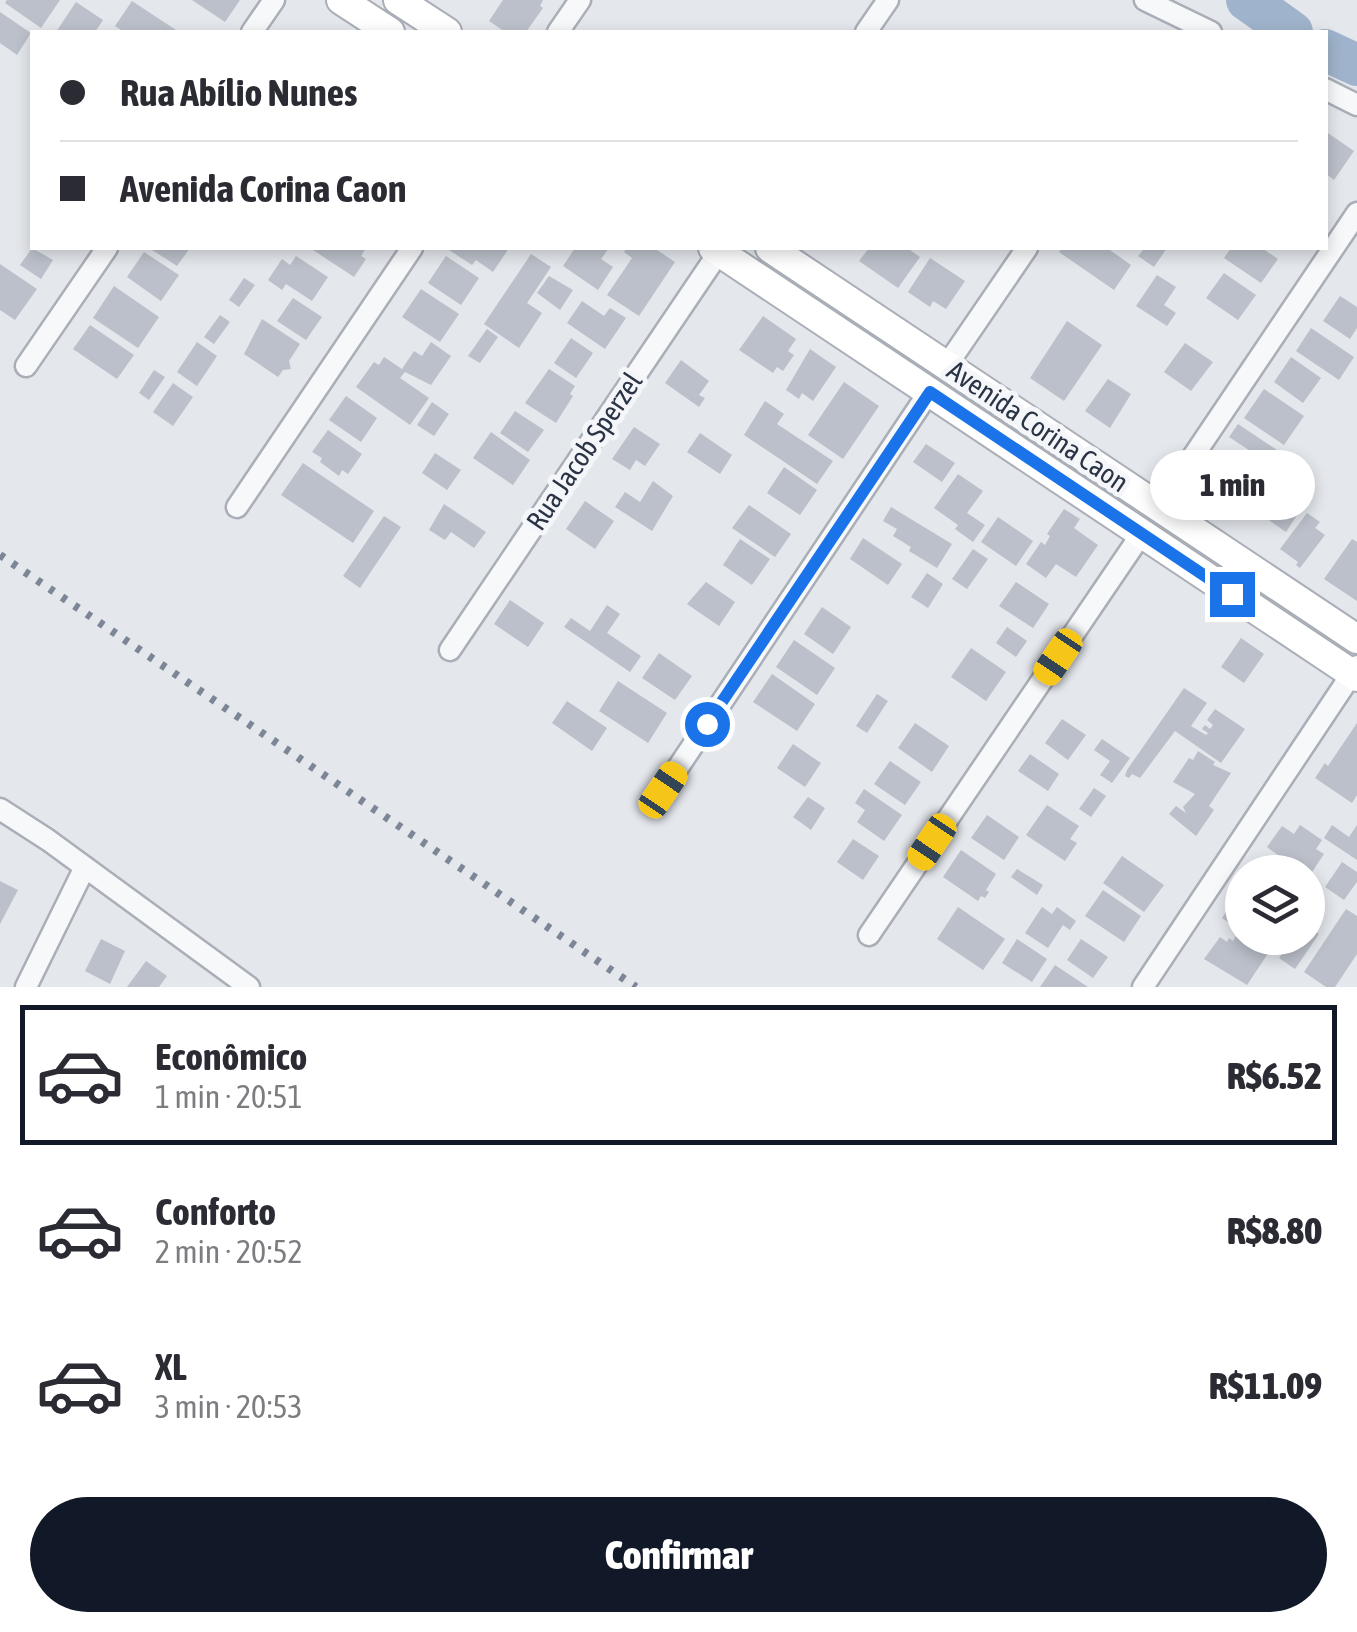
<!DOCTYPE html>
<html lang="pt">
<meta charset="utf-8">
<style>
body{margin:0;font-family:"Asap Condensed",sans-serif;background:#f7f7f7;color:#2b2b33;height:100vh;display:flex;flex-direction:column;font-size:38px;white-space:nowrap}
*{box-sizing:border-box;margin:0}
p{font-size:32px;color:#7c7c81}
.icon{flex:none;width:55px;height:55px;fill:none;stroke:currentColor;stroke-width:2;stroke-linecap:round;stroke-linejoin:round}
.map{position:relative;height:987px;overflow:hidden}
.details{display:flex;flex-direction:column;background:#fff;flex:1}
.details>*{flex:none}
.hud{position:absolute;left:30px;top:30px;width:1298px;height:220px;border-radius:0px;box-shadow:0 5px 15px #0003;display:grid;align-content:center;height:220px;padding:0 30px;background:#fff}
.controls{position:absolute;left:1225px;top:855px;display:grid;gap:20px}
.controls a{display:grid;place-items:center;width:100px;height:100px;border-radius:50%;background:#fff;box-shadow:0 5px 15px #0003;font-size:50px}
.end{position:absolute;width:45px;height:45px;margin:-22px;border:12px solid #1a73e8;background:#fff;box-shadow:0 0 0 5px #fff}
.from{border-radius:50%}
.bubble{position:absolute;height:70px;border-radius:35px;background:#fff;box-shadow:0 5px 15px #0003;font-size:32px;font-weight:800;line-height:70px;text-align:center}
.car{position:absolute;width:30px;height:60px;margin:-30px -15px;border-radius:12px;box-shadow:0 0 8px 2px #0007;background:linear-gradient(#f5c518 24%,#345 0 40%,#f5c518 0 76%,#345 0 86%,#f5c518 0)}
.hud b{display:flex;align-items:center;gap:35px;height:95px;font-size:38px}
.hud b+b{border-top:2px solid #e1e1e2}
.hud i{width:25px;height:25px;background:#2b2b33}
ul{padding:18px 0 0;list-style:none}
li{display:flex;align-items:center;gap:30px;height:140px;margin:0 20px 15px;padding:0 10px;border:5px solid transparent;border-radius:0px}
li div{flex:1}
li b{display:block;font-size:38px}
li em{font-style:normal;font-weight:800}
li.selected{border-color:#111827}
li>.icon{width:90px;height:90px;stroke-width:1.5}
.button{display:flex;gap:20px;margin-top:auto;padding:20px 30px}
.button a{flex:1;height:115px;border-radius:60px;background:#111827;color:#fff;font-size:40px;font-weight:800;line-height:115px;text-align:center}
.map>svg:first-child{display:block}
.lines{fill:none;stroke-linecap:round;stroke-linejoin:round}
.river{stroke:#9fb4cc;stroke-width:42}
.building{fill:#bbc0ca}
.street-casing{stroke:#a9aeb7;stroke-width:25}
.secondary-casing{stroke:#a9aeb7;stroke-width:32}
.street{stroke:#f7f8fa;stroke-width:20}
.secondary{stroke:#fff;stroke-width:28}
.rail{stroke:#7d8696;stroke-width:8;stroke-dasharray:5 10;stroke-linecap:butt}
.route{stroke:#1a73e8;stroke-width:12}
.labels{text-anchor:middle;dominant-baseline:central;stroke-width:10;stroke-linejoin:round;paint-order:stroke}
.street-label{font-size:28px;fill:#2b3445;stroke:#f4f6f9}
</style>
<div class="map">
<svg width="1357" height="987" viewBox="0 0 1357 987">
<rect width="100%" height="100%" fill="#e4e7ec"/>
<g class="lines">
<path class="river" d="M1247 0 1292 32
M1325 50 1357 65"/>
</g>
<path class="building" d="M7 0H60L41 28 5 3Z
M192 0H240L225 22Z
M503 0H543L540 6 543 8 526 32H505L489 21Z
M132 1 179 32H124L115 26Z
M76 2 103 20 95 32H56Z
M0 12 31 33 17 55 0 43Z
M1325 131 1354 151 1334 180 1325 173Z
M32 248 53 260 41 279 20 265Z
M149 248H190L177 266Z
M310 248H366L361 256 366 259 354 277Z
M446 248H509L493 272 476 260 472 265Z
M575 248H609L601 259 613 267 598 290 563 266Z
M627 248H654L675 262 639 316 607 295 632 258 624 252Z
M869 248H907L920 257 898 288 859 261Z
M1062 248H1107L1131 265 1114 290 1059 252Z
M1145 248H1167L1154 267 1138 256Z
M1231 248H1262L1278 259 1261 283 1224 258Z
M144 252 179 275 161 301 127 277Z
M531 254 551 267 527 303 542 313 519 348 484 324Z
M296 256 328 277 312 301 286 284 282 290 268 280 282 259 290 265Z
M446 256 479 278 461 305 428 283Z
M930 258 965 281 946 309 933 301 930 307 908 292Z
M0 264 37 289 15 320 0 310Z
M1224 273 1256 295 1238 320 1206 298Z
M1157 275 1176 287 1164 305 1176 313 1167 326 1136 306Z
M549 276 573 290 560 310 537 293Z
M244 278 255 285 239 307 229 300Z
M114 286 159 317 138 348 93 318Z
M421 289 459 314 440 342 402 317Z
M1340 296 1357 307V328L1350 339 1323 321Z
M293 298 322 317 306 340 277 321Z
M582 301 604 316 610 308 626 318 605 349 567 323Z
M220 315 230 322 214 344 204 337Z
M763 316 796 339 788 351 794 355 783 371 777 367 773 373 739 350Z
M262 319 300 344 289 361 291 369 283 370 278 377 244 354Z
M1067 321 1102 345 1064 401 1030 378Z
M90 325 134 355 117 379 73 349Z
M1311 328 1354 357 1339 380 1296 351Z
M487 329 498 337 480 363 468 356Z
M571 338 593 353 576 378 554 363Z
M197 342 217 356 197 386 177 372Z
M431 342 451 356 431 385 405 372 400 378 429 398 410 425 356 387 374 362 379 365 384 357 402 369 414 351 422 356Z
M1185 343 1213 362 1191 391 1164 372Z
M810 349 836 367 813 401 802 393 799 399 786 390Z
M1291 357 1321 378 1303 403 1274 382Z
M681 360 709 381 699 395 705 398 699 407 665 383Z
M549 369 575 386 570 394 573 396 556 423 525 403Z
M154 370 165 377 149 400 139 393Z
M1108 379 1131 394 1110 428 1085 411Z
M844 382 879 406 843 459 808 435Z
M173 383 193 397 173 426 153 412Z
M1264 389 1304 416 1284 445 1244 418Z
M346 396 377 418 361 442 329 420Z
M765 401 784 414 777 424 833 461 817 484 744 435Z
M432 402 449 414 434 436 417 425Z
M515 411 544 430 528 452 500 433Z
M1238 424 1277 450 1254 485 1241 476 1255 454 1229 437Z
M634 427 660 444 645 466 636 460 630 470 612 459Z
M328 430 362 454 348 474 342 470 339 476 320 462 322 458 312 452Z
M491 432 530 460 513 485 473 458Z
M700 433 732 455 720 474 687 452Z
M926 444 955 463 942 482 913 462Z
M435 453 461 470 447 490 422 473Z
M303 463 374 511 353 543 281 495Z
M784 467 817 490 800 515 767 493Z
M958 474 983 491 967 513 985 525 973 542 955 529 958 525 934 508Z
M1291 478 1312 492 1286 532 1244 503 1261 479 1281 492Z
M653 481 673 496 652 531 615 507 625 492 640 502Z
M585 501 614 521 595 549 566 529Z
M444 504 486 532 474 548 451 532 445 540 429 530Z
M749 505 791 534 775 557 732 528Z
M891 507 952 544 937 568 909 551 911 547 893 536 897 529 883 521Z
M1064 509 1080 519 1074 528 1098 545 1076 577 1056 564 1046 578 1026 564 1041 542 1045 545 1050 536 1047 534Z
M1307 513 1320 522 1315 528 1325 535 1300 568 1296 565 1298 562 1280 549Z
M384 516 401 527 360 588 343 576Z
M998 517 1033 541 1016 566 981 542Z
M863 538 902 564 888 585 850 559Z
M740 539 770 559 752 585 723 565Z
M1352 539 1357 542V601L1324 579Z
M973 549 988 559 967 589 952 579Z
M927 573 943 584 928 608 911 597Z
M706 582 735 602 719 626 687 604Z
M1016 582 1049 604 1033 628 999 606Z
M510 600 544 623 528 647 494 624Z
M607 605 620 614 607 633 641 656 630 672 564 627 571 618 590 631Z
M822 607 851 627 833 654 804 634Z
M1007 627 1027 641 1016 657 996 643Z
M1241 638 1264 654 1244 683 1221 667Z
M794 640 835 668 817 695 776 667Z
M971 648 1006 672 986 701 951 677Z
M659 653 692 676 675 700 642 678Z
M772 674 815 704 797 731 753 702Z
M618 681 667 713 648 743 599 711Z
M1184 688 1207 703 1191 726 1206 735 1208 733 1202 729 1205 725 1210 729 1213 725 1207 720 1215 709 1245 729 1221 763 1175 731 1140 778 1132 774 1129 778 1125 776 1127 770Z
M877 694 888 701 867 733 856 726Z
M567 701 607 728 592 751 552 723Z
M1062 719 1086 735 1068 760 1045 743Z
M915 723 949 746 932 772 898 748Z
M1357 723V795L1352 803 1315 778 1325 763 1328 766Z
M1102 739 1130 758 1112 783 1100 775 1110 761 1094 750Z
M793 744 821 763 805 787 777 768Z
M1198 751 1215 762 1213 765 1231 773 1209 806 1214 810 1196 836 1169 814 1176 806 1186 813 1183 807 1195 794 1173 782 1189 758 1193 760Z
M1030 754 1059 774 1048 791 1018 771Z
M890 761 921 782 905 805 874 784Z
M1094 788 1106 796 1091 817 1079 809Z
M864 789 902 815 884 841 857 822 865 810 855 803Z
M808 797 825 808 811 830 793 817Z
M1047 805 1079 826 1070 839 1077 843 1065 861 1026 835Z
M987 815 1019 837 1004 860 971 838Z
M1300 825 1322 840 1316 849 1324 854 1308 878V872H1301L1267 847 1282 826 1294 834Z
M1332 825 1349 837 1357 825V860L1324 838Z
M853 839 879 856 863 880 837 862Z
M961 850 996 874 986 890 989 892 985 898 981 896 978 901 943 877Z
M1122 856 1164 885 1144 912 1103 883Z
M1342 862 1357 872V882L1344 900 1325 887Z
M1017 869 1043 885 1037 895 1011 877Z
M0 881 18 890 0 924Z
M1242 889V932L1222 918Z
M1103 890 1141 916 1124 942 1085 916Z
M958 907 1005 939 983 970 937 939Z
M1042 907 1052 914 1057 907 1076 921 1070 930 1063 925 1048 948 1025 933Z
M1346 909 1357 916V954L1335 987H1326L1304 972Z
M1308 927 1319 934 1295 969 1279 958 1293 938H1308Z
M1238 932 1254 943 1250 938H1280L1273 946 1276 949 1273 954 1269 952 1247 985 1204 959 1220 937 1227 942 1229 938 1233 941Z
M101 939 125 951 110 984 85 971Z
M1017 939 1047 959 1032 982 1002 963Z
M1081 939 1108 957 1093 978 1067 960Z
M146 961 167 976 159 987H127Z
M1055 965 1088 987H1040Z"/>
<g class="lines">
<defs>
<path id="street" d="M1145 0 1211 32
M252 32 274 0
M558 32 580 0
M866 32 888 0
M1325 89 1357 105
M947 365 1027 248
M26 366 107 248
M237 507 412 248
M1159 507 1357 213
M450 650 719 252
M663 790 929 392
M0 809 48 840 249 987
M869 935 1142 533
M26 987 85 867
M1143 987 1357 666"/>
<path id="secondary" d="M341 0 390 32
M398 0 447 32
M713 248 1357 677
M770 248 1357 639"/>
</defs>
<use href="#street" class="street-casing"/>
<use href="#secondary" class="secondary-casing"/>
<use href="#street" class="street"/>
<use href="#secondary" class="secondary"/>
<path class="rail" d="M0 555 636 987"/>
</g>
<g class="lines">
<path class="route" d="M707 724 930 392 1232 594"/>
</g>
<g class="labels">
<g class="street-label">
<text transform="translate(1038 426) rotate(34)">Avenida Corina Caon</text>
<text transform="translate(584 451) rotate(-56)">Rua Jacob Sperzel</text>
</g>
</g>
</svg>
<div class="controls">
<a><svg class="icon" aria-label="layers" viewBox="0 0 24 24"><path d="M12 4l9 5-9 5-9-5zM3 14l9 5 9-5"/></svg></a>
</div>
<i class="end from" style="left:707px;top:724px"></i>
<i class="end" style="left:1232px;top:594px"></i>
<div class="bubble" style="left:1150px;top:450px;width:165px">1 min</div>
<i class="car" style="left:1058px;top:657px;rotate:214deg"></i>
<i class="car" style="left:663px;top:790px;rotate:34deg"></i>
<i class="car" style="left:932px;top:842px;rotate:214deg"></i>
<div class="hud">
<b><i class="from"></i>Rua Abílio Nunes</b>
<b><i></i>Avenida Corina Caon</b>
</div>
</div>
<section class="details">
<ul>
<li class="selected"><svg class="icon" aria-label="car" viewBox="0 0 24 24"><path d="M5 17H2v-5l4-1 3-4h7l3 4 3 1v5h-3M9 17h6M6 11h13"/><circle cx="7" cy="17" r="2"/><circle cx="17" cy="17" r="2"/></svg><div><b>Econômico</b><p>1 min · 20:51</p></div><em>R$6.52</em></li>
<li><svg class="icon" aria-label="car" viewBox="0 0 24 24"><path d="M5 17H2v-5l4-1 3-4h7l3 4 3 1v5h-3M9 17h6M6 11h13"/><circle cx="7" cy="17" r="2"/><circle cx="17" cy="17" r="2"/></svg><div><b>Conforto</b><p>2 min · 20:52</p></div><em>R$8.80</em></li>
<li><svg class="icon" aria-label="car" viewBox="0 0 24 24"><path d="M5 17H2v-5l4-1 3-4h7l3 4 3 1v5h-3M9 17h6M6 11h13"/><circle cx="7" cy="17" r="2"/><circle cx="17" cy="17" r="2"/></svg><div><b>XL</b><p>3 min · 20:53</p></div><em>R$11.09</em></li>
</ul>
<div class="button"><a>Confirmar</a></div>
</section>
